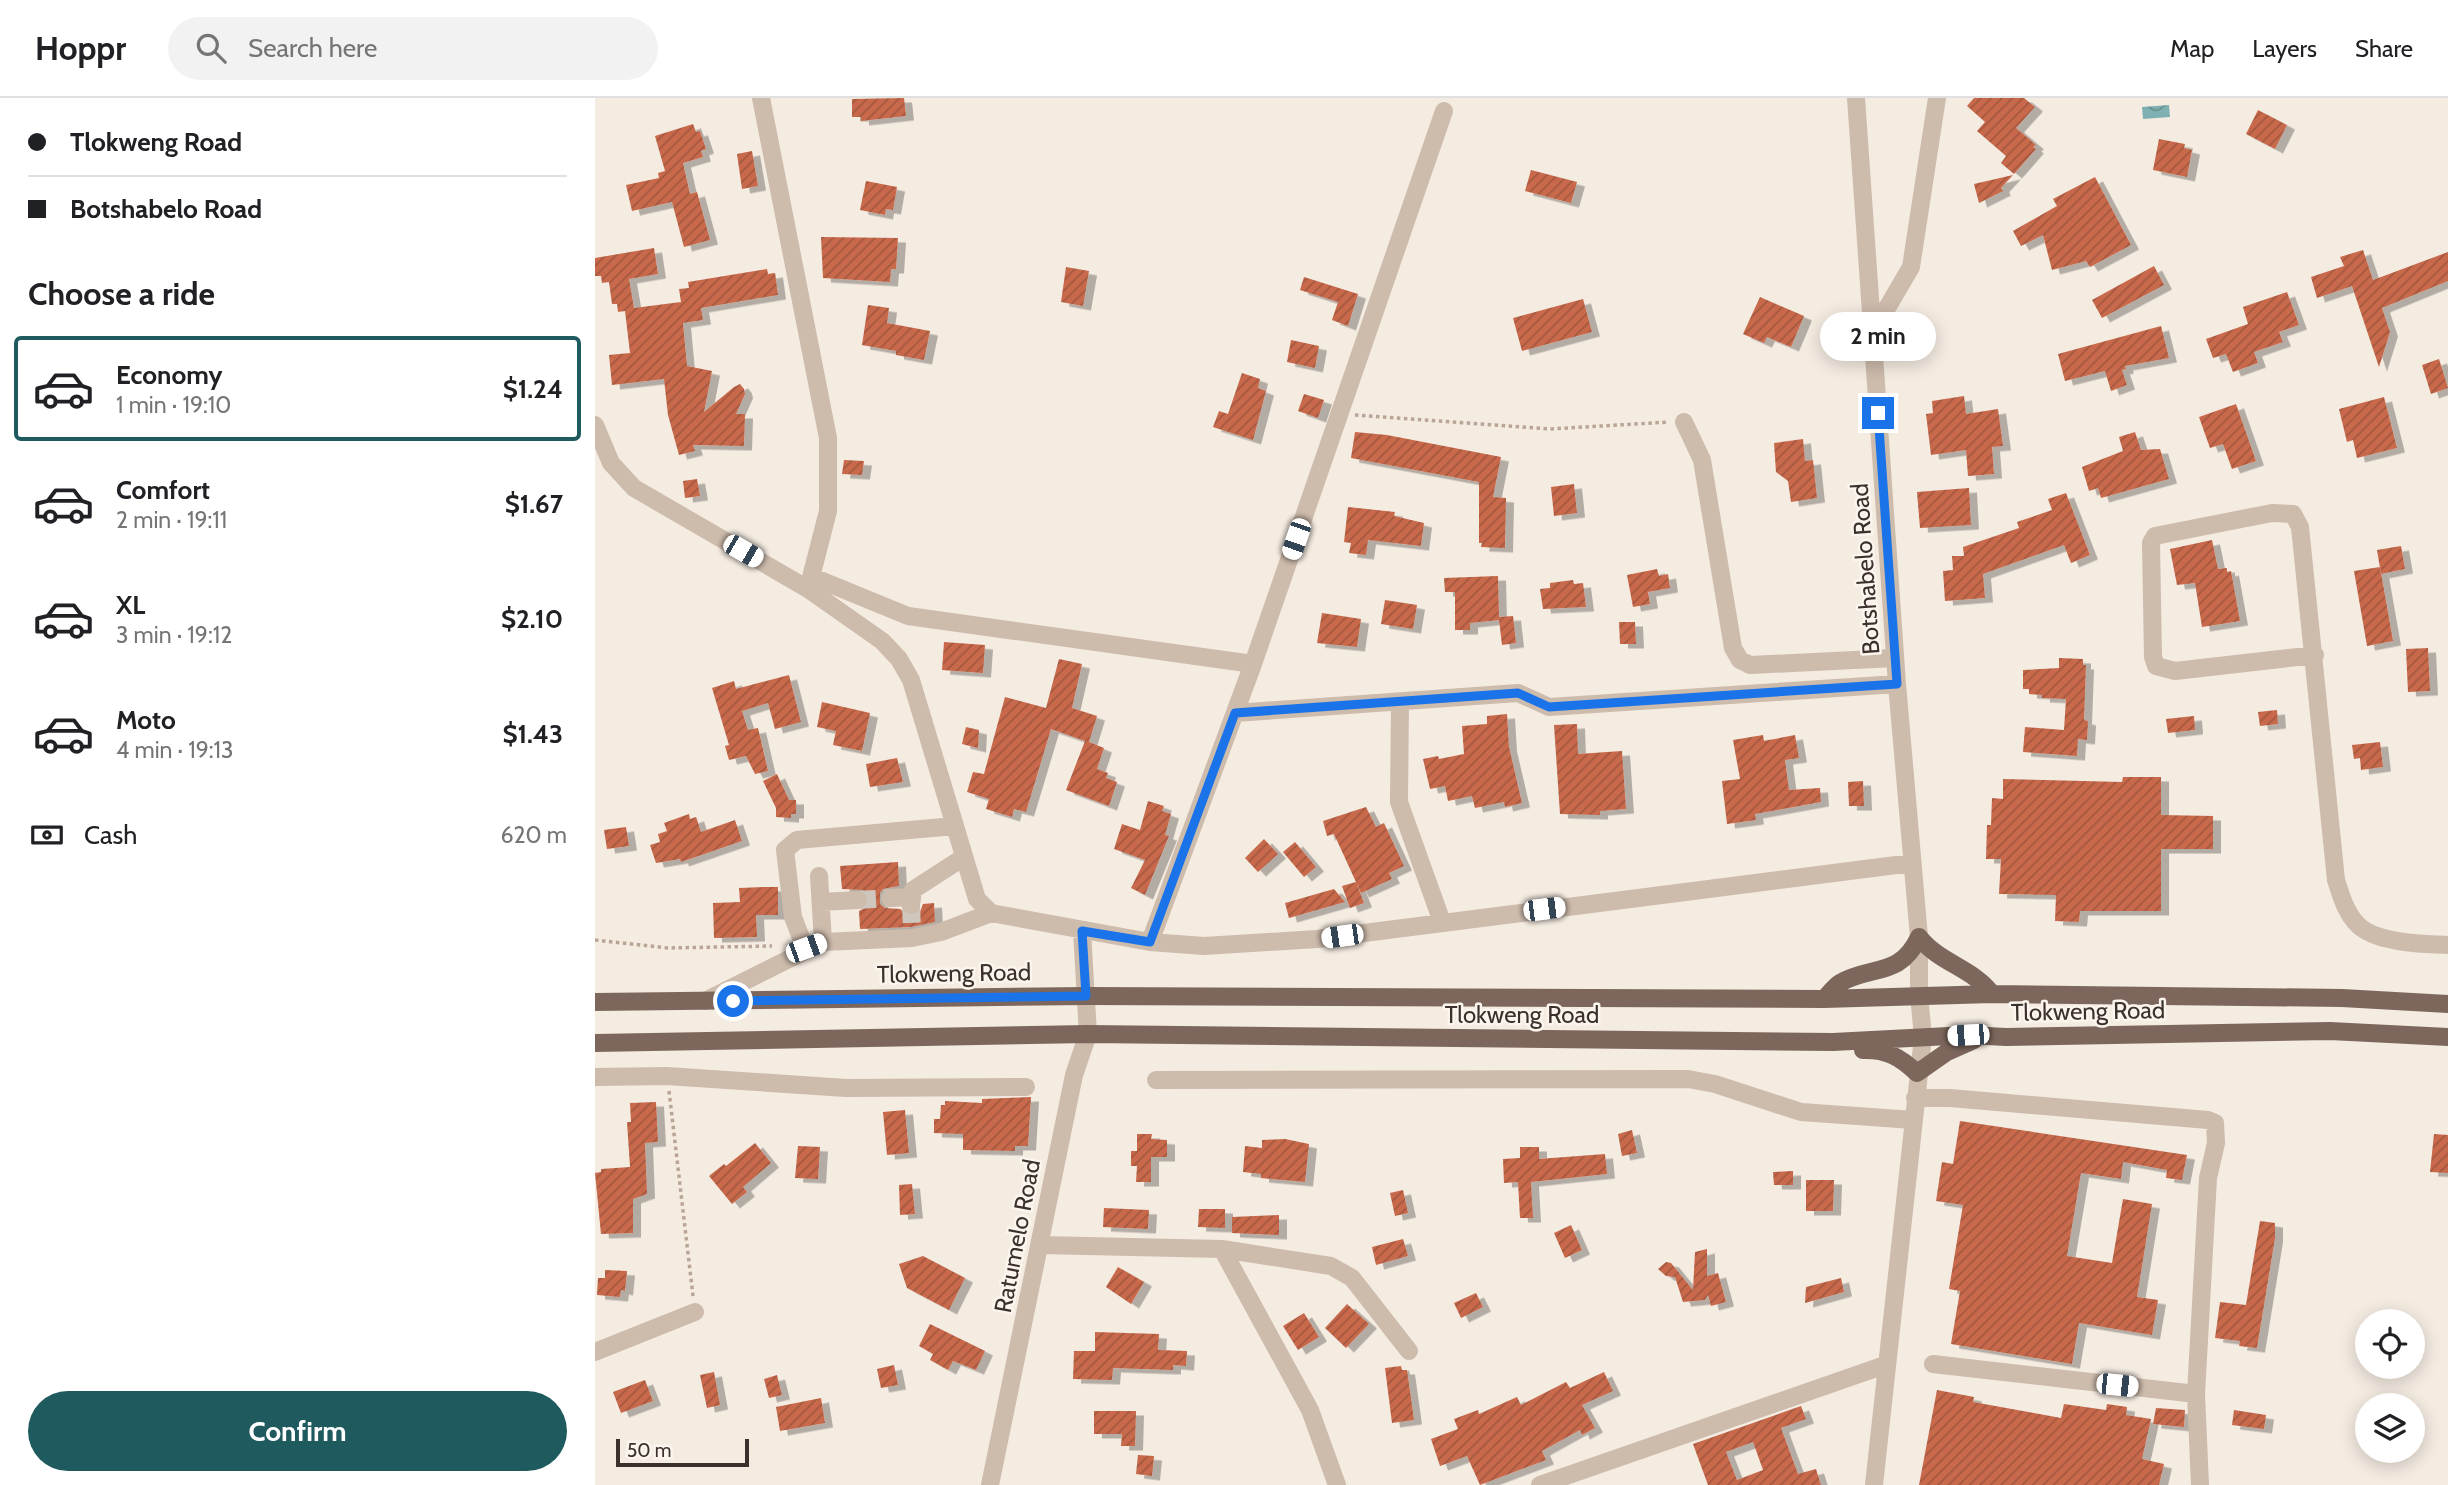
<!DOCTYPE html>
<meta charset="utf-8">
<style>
body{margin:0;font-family:Cabin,sans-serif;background:#f2f2f2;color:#202124;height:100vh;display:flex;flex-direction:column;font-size:26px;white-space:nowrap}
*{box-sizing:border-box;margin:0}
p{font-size:23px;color:#757577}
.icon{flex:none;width:38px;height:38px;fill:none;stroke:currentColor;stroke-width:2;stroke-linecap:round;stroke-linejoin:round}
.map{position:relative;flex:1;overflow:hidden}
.side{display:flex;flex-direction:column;background:#fff;width:595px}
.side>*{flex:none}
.hud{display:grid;align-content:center;height:154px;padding:0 28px;background:#fff}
.tools{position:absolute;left:1760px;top:1211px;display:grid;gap:14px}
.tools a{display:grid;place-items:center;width:70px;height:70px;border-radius:50%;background:#fff;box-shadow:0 4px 18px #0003;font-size:35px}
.scale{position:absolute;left:21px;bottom:18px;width:133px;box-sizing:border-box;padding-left:7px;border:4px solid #3b302b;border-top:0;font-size:19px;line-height:24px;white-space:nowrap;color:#3b302b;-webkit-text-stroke:5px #fbf5ee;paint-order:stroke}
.end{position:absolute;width:32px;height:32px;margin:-16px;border:9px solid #1a73e8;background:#fff;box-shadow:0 0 0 4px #fff}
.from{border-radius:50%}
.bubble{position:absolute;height:49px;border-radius:24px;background:#fff;box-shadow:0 4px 18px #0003;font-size:23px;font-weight:700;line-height:49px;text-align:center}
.car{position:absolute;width:21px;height:42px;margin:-21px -10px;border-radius:9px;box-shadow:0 0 5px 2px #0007;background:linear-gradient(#fff 24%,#345 0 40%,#fff 0 76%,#345 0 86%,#fff 0)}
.hud b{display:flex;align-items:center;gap:24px;height:66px;font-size:26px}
.hud b+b{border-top:2px solid #e0e0e0}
.hud i{width:18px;height:18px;background:#202124}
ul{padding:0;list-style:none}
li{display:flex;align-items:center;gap:21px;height:105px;margin:0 14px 10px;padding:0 14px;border:4px solid transparent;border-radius:7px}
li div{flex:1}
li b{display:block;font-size:26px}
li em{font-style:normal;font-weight:700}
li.current{border-color:#1f5a5e}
li>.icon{width:63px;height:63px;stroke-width:1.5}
h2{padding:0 28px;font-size:32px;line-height:84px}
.pay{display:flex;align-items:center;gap:18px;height:77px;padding:0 28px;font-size:26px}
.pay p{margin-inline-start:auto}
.primary-button{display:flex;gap:14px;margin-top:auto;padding:14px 28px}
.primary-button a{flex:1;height:80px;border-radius:42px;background:#1f5a5e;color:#fff;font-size:28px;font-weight:700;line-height:80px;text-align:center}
header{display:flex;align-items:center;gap:42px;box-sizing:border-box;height:98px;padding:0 35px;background:#fff;border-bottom:2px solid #e0e0e0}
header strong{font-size:33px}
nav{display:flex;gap:38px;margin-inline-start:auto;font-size:24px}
.search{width:490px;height:63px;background:#f2f2f2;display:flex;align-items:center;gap:18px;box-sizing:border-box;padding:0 24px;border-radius:38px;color:#757577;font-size:26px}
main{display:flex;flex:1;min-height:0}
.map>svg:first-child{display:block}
.water{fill:url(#water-waves)}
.building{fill:url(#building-hatch);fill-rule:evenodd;filter:url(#shadow)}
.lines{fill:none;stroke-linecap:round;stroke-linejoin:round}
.minor-tunnel{stroke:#cfc6bd;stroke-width:18;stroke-dasharray:18 9;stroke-linecap:butt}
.path{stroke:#b9a596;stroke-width:3.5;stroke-dasharray:3.5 3.5;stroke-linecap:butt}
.minor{stroke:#cdbbac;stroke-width:18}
.major{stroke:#7d675c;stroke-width:18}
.route{stroke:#1a73e8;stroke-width:9}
.labels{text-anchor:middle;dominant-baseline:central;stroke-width:5;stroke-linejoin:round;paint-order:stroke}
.street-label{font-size:24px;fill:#3b302b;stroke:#fbf5ee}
</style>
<header>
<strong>Hoppr</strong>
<div class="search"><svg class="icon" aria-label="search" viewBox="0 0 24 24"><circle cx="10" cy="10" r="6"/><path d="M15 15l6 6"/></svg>Search here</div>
<nav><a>Map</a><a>Layers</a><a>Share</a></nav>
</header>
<main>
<section class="side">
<div class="hud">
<b><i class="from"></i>Tlokweng Road</b>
<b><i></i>Botshabelo Road</b>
</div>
<h2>Choose a ride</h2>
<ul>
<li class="current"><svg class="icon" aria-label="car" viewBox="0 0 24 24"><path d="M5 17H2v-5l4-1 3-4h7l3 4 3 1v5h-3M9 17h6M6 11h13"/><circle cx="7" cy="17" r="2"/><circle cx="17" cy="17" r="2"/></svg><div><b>Economy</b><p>1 min · 19:10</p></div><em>$1.24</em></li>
<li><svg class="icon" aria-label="car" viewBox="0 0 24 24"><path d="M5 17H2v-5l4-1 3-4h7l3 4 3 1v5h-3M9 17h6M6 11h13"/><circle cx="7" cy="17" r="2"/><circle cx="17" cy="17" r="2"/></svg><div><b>Comfort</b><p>2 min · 19:11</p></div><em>$1.67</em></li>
<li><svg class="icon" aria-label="car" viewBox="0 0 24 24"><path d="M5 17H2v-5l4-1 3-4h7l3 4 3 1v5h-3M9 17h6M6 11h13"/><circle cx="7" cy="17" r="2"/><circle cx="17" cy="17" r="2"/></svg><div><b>XL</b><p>3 min · 19:12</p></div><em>$2.10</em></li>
<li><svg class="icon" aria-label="car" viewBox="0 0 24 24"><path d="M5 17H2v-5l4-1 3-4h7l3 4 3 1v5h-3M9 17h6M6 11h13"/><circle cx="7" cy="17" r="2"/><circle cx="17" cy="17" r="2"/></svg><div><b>Moto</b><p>4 min · 19:13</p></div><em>$1.43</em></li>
</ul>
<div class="pay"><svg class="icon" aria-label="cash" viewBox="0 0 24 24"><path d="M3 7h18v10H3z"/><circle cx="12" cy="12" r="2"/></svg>Cash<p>620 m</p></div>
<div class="primary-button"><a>Confirm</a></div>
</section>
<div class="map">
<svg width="1853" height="1387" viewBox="0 0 1853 1387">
<defs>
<pattern id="water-waves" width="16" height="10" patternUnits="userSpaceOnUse" patternTransform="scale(1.75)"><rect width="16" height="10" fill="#7fb0b2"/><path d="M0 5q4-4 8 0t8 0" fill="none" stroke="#699091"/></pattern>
<pattern id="building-hatch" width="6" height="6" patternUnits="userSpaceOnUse" patternTransform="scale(1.75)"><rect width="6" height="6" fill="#c8694b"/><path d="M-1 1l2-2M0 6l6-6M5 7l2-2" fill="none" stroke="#a4573f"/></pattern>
<filter id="shadow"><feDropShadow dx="8" dy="4.5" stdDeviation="0" flood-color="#0004"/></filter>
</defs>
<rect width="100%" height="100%" fill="#f4ebe1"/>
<path class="water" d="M1574 7 1575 19 1548 21 1547 9Z"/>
<path class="building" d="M309 0 311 18 266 23V19H257V1Z
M1379 0H1429L1440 9 1421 30 1441 47 1438 49 1441 51 1419 76 1406 65 1411 58 1382 33 1390 24 1372 8Z
M1663 12 1692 27 1680 51 1651 36Z
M98 26 101 34 105 33 111 51 106 53 108 59 88 65 95 96 102 94 115 142 89 149 77 104 37 113 31 87 64 80 63 75 70 73 60 38Z
M1564 41 1590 46 1589 50 1597 52 1592 79 1558 72Z
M157 53 163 88 147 91 142 56Z
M936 72 982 84 976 105 930 93Z
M1418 77 1406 90 1408 93 1384 105 1379 86Z
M1500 79 1536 147 1495 169 1491 163 1457 172 1448 137 1426 148 1418 133 1462 108 1458 101Z
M271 83 302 89 298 112 291 111 290 117 265 112Z
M226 139 303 140 301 171H296L295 184 228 180Z
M59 150 63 176 34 181 39 210 86 204 84 191 94 190 93 184 172 171 173 176 180 175 183 197 106 210 108 222 88 225 92 268 117 273 109 314 139 289 145 286 149 291 150 296 141 316H150L149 348 98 347 100 353 84 357 73 317 69 281 17 287 14 257 35 255 30 213 23 214 22 206H17L14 184 7 185 6 178H0V160Z
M1768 152 1778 182 1853 154V183L1787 210 1795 234 1784 269 1757 188 1722 200 1716 179 1749 168 1745 159Z
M1559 168 1569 187 1507 220 1497 202Z
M471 169 494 173 488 208 466 204Z
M709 179 763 196 753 228 737 222 743 204 705 192Z
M1692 194 1704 227 1684 234 1688 244 1659 254 1663 265 1638 274 1631 256 1618 260 1611 241 1653 226 1648 209Z
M1165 199 1209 218 1196 249 1172 239 1169 245 1148 236Z
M988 201 997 234 927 253 918 220Z
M273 207 294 210 292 225 335 233 329 262 301 257V253L267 247Z
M1566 228 1574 260 1530 268 1531 271 1527 272 1532 287 1516 293 1510 273 1470 283 1463 256Z
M696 242 724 248 720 270 692 264Z
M1844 261 1853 290 1836 296 1827 267Z
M647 275 665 281 663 290 671 293 658 342 618 329 624 313 633 316Z
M709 296 729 302 723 320 703 313Z
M1369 298 1371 316 1403 311 1408 348 1397 349 1399 376 1373 378 1371 352 1336 357 1331 316 1338 315 1337 303Z
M1789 299 1802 350 1762 360 1758 342 1752 344 1744 311Z
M1641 306 1661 363 1637 371 1628 346 1615 350 1604 319Z
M760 334 792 337 906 359 898 399 911 400 910 450 886 449 887 445H884V384L756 360Z
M1540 334 1546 352 1565 351 1574 381 1506 400 1503 390 1494 393 1487 369 1528 353 1524 339Z
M1208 341 1210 363 1218 362 1222 400 1196 404 1193 383 1181 374 1179 345Z
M249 362 269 363 267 377 247 376Z
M102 381 105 398 90 400 88 383Z
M979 386 982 415 959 418 956 389Z
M1374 390 1376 427 1325 430 1322 394Z
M1471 395 1495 457 1476 465 1469 447 1388 476 1390 500 1350 503 1348 473 1358 472 1357 458H1369L1368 449 1424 430 1422 424 1457 412 1453 401Z
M753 409 800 414 799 418 829 425 826 448 773 442 771 457 754 455 756 445 749 444Z
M1617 442 1623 471 1632 470V474L1636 473 1645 523 1607 529 1600 485 1582 487 1575 451Z
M1806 448 1810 471 1786 476 1782 452Z
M1785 469 1798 543 1772 548 1759 473Z
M1062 471 1064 478 1073 476 1075 490 1053 494 1055 506 1038 509 1032 477Z
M903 478 904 519 918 518 921 545 907 547 904 522 875 525V532H860V494H850L849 480Z
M978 482 979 486 988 485 991 509 948 511 945 491 955 490V485Z
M790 502 822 507 818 531 786 526Z
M727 515 766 521 762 549 722 545Z
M1024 524H1040L1041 546H1025Z
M349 544 390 547 388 575 347 572Z
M1833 550 1835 593 1813 594 1811 551Z
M1464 560 1488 561V567H1491L1489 622 1493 623 1492 642 1483 641 1482 658 1428 654 1430 629 1469 632 1471 601 1447 600V597L1434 596V591H1428V572L1464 570Z
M464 561 487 566 477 610 502 618 494 644 509 650 502 671 513 675 511 680 522 684 514 708 471 692 490 643 456 631 431 714 419 711 417 719 391 711 394 701 372 694 378 674 389 676 410 599 451 610Z
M194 577 206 624 180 631 173 605 147 613 153 632 163 630 173 673 160 676 151 658 134 662 130 648 134 647 117 590 139 583 141 591Z
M227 604 275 615 267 653 238 647 241 633 222 629Z
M1682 612 1683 626 1665 628 1663 614Z
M912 616 914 649 927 705 910 709 909 704 880 710 877 698 853 703 850 688 835 691 828 661 843 658 844 661 869 656 867 628 892 626V618Z
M1599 618 1600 632 1573 635 1571 621Z
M982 626 983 656 1027 653 1031 711 1005 713V717L965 716 959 627Z
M371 629 384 632 383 650 367 646Z
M1168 637 1169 643 1200 637 1204 660 1190 662 1194 692 1225 690 1226 704 1160 716 1161 722 1132 726 1127 683 1145 681 1138 642Z
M1785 644 1788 669 1766 672 1765 660 1759 661 1757 647Z
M302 660 308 684 275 689 271 666Z
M182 676 194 702H201V716H196V720L181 719V710L168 683Z
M1528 679H1566V717L1618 718V751H1566V813H1485L1484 824 1460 823 1461 797 1404 796 1406 761H1391L1392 727H1396L1397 700 1408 701V681L1527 684Z
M1268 683 1269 708H1254L1253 684Z
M553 703 569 708 567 713 576 716 570 737 574 738 550 797 536 790 550 762 519 751 527 726 545 732Z
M771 709 781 729 789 725 809 768 794 775 797 781 766 795 739 736 732 738 728 723Z
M94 716 95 721 101 719 106 734 140 722 147 743 86 764 85 761 61 765 55 747 65 744 63 736 72 733 69 725Z
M31 729 34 748 12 751 9 732Z
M669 741 683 756 663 774 650 760Z
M700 744 721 769 709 779 688 754Z
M303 764 304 788 288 791 285 795V806L290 810 305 811 315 818 325 814 328 806 339 805 340 824 316 829 265 831 264 813 273 808 274 801 268 792 247 791 245 768Z
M761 784 769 805 755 810 747 788Z
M169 789H183V817H161L162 839 119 840 118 805 145 804 144 790Z
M739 791 750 804 694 820 690 805Z
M436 999 433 1048H420V1053L368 1052V1036L339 1035V1021H345L346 1007H350V1003L387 1005V1001Z
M61 1004 63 1044 50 1045 52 1096 38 1101V1135L6 1136 0 1075 6 1074V1071L35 1069 32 1024H36L35 1005Z
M310 1012 314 1055 292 1057 288 1014Z
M1365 1023 1592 1057 1587 1082 1571 1080 1572 1072 1528 1064 1526 1081 1486 1075 1472 1158 1517 1165 1528 1101 1557 1106 1542 1199 1563 1202 1557 1237 1484 1225 1477 1266 1356 1246 1365 1193 1354 1191 1368 1107 1341 1103 1347 1064 1358 1066Z
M1037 1032 1042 1055 1027 1058 1023 1036Z
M542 1036H557L556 1041 572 1042V1059H556V1084H541L542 1068H536V1053H542Z
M1839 1036 1853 1037V1075L1835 1074Z
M690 1041 714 1046 710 1084 666 1080V1076L648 1074 650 1048 667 1050V1042Z
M160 1045 176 1065 148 1089 152 1094 137 1106 114 1078 129 1066 131 1068Z
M203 1048 225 1049 223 1081 200 1080Z
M925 1049H944V1061L1010 1056 1012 1076 936 1084 938 1120H925L923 1084 909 1085 908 1061 925 1060Z
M1198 1073V1087H1179L1178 1074Z
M1211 1082H1239L1238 1113H1211Z
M317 1086 320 1116 305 1117 304 1087Z
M808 1092 813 1115 800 1118 795 1095Z
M509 1110 554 1112 553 1131 508 1129Z
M604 1111H630V1130L603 1129Z
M684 1117V1137L637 1135V1119Z
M1665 1123 1680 1125V1140L1662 1250 1644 1248 1645 1243 1620 1240 1625 1204 1651 1207Z
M976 1127 987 1152 970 1160 959 1135Z
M808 1141 813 1158 781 1167 777 1149Z
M1112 1151V1178L1123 1175 1131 1204 1116 1208 1113 1197 1110 1202 1088 1204 1080 1179 1071 1178 1063 1171 1071 1164 1076 1165 1098 1192 1100 1154Z
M328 1158 370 1180 354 1212 312 1190 304 1166Z
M523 1169 549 1184 536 1206 511 1189Z
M10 1172 32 1173 30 1193 26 1192 25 1199 2 1197 3 1180H10Z
M1246 1180 1249 1194 1210 1205 1211 1189Z
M881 1195 888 1209 866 1220 859 1205Z
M752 1206 774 1226 751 1250 730 1230Z
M709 1215 724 1239 703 1252 688 1228Z
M335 1226 390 1253 381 1272 358 1263 353 1272 335 1262 338 1256 324 1248Z
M500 1234 564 1236 563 1252 592 1253 591 1268 578 1267V1272L518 1270 517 1282 478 1281 479 1253H500Z
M299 1267 303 1287 286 1290 282 1271Z
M806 1268 807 1272H812L819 1322 797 1325 790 1270Z
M119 1274 125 1307 112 1310 105 1277Z
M1009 1274 1018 1293 987 1307 1000 1330 987 1337 985 1332 947 1353 951 1362 885 1387 872 1358 845 1368 836 1341 863 1331 859 1321 883 1312 884 1316 922 1299 926 1307 971 1284 975 1290Z
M182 1277 187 1297 174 1300 169 1281Z
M50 1282 58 1303 26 1315 18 1294Z
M1342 1292 1379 1299 1378 1304 1466 1320 1469 1306 1511 1312 1512 1306 1532 1309 1531 1317 1556 1321 1547 1361 1569 1366 1564 1387H1324Z
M226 1300 230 1325 185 1333 181 1309Z
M1206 1308 1211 1321 1186 1330 1203 1376 1221 1371 1226 1387H1113L1098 1346ZM1158 1344 1168 1372 1142 1382 1131 1354Z
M1561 1310 1590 1312 1589 1329 1558 1326Z
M1639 1312 1671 1317 1669 1331 1637 1327Z
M499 1313H541L540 1348H526L527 1336H499Z
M543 1357 559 1358 557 1378 541 1376Z"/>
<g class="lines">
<path class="minor-tunnel" d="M263 802 295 800
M316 807 317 831"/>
<path class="path" d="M760 317 955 331 1074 324
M0 842 73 850 177 848
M74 993 98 1198"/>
<path class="minor" d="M166 0 233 340V413L213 491
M1261 0 1302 586 1324 839V897L1328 939 1279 1387
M1278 234 1316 169 1342 0
M1089 324 1107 362 1138 550 1145 562 1155 567 1300 560
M0 327 16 365 39 390 213 491 287 543 304 561 316 582 382 801 396 815 555 844 609 848 722 841 1317 765
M218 479 313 518 658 566
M1720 557 1580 573 1561 568 1558 559 1556 445 1560 438 1677 415 1698 416 1705 429 1741 782C1746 798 1751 815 1763 827 1781 845 1828 846 1853 847
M805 605 804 704 847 824
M640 615 923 595 954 609 1302 586
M224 778 228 844
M295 800 316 799
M226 804 263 802
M316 807 318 792 369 759
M555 844 658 566 849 13
M210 850 198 819 190 752 202 742 360 728
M110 903 228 844 317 840 346 834 396 815
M0 979 72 978 251 990 431 989
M561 982 1093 981 1120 986 1206 1014 1318 1022
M1320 1000H1355L1613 1022 1620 1025 1621 1045 1613 1080 1601 1296 1605 1387
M446 1147 627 1151 715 1312 742 1387
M627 1151 736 1168 757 1180 814 1253
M0 1254 100 1214
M1338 1266 1601 1296
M395 1387 479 977 493 936 487 833
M945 1387 1290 1267"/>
<path class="major" d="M1229 901C1234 896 1239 889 1245 885 1276 867 1305 880 1324 839 1344 865 1378 870 1397 896
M0 904 491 898 1229 901 1397 896 1747 900 1853 906
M0 945 493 936 1238 944 1373 937 1411 939 1735 933 1853 939
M1268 952C1291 951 1305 959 1322 975L1352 954 1379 942"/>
</g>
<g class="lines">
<path class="route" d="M138 903 491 898 487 833 555 844 640 615 923 595 954 609 1302 586 1283 315"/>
</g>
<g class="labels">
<g class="street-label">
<text transform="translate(1270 471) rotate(-94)">Botshabelo Road</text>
<text transform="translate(359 875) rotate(-1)">Tlokweng Road</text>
<text transform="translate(1493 913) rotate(-1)">Tlokweng Road</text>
<text x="927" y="916">Tlokweng Road</text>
<text transform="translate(422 1138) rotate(-79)">Ratumelo Road</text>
</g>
</g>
</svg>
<div class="tools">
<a><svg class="icon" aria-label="locate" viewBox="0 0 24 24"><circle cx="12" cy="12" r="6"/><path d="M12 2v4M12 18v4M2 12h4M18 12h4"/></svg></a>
<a><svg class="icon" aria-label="layers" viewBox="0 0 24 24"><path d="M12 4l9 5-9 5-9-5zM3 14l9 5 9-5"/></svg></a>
</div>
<div class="scale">50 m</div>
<i class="end from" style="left:138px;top:903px"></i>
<i class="end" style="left:1283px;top:315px"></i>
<div class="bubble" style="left:1225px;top:214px;width:116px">2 min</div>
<i class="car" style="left:701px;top:441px;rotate:199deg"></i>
<i class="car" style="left:148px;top:453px;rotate:120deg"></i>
<i class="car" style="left:949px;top:811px;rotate:83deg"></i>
<i class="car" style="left:747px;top:838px;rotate:262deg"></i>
<i class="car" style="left:211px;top:850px;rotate:70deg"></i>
<i class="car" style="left:1373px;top:937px;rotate:267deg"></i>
<i class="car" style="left:1522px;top:1287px;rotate:96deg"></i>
</div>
</main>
